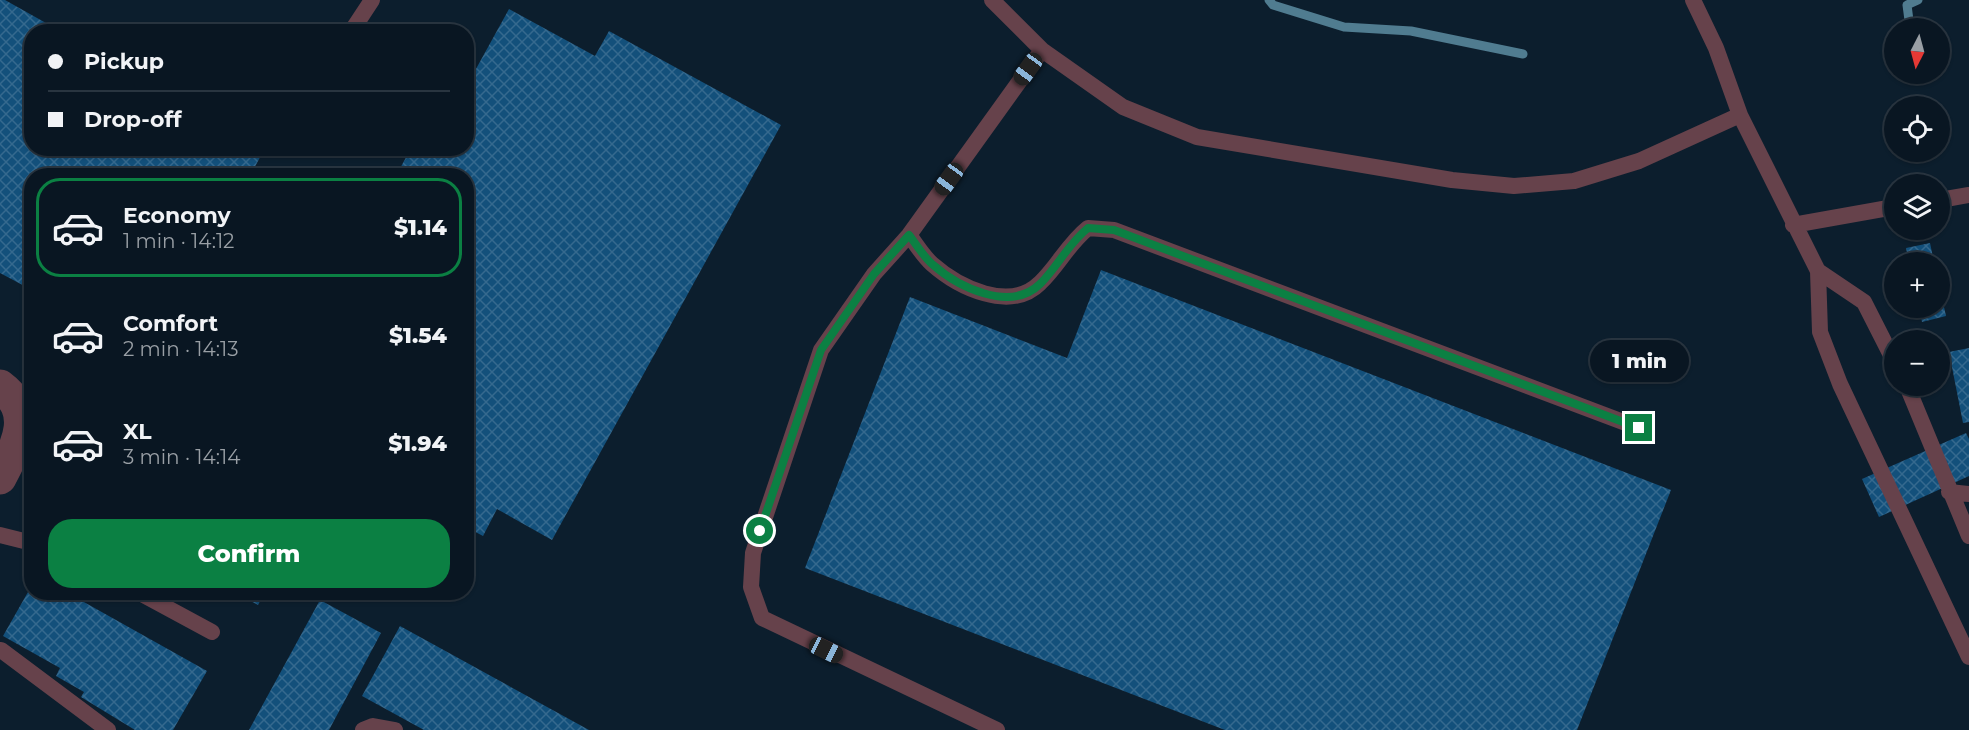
<!DOCTYPE html>
<meta charset="utf-8">
<style>
body{margin:0;font-family:Montserrat,sans-serif;background:#17232f;color:#f1f3f6;height:100vh;display:flex;flex-direction:column;font-size:22px;white-space:nowrap}
*{box-sizing:border-box;margin:0}
p{font-size:20px;color:#999fa5}
.icon{flex:none;width:33px;height:33px;fill:none;stroke:currentColor;stroke-width:2;stroke-linecap:round;stroke-linejoin:round}
.map{position:relative;flex:1;overflow:hidden}
.details{position:absolute;left:24px;top:168px;width:450px;height:432px;display:flex;flex-direction:column;background:#091622;border-radius:24px;box-shadow:0 2px 4px #0004,0 0 0 2px #293540}
.details>*{flex:none}
.hud{position:absolute;left:24px;top:24px;width:450px;height:132px;border-radius:24px;box-shadow:0 2px 4px #0004,0 0 0 2px #293540;display:grid;align-content:center;height:132px;padding:0 24px;background:#091622}
.needle{width:39px;rotate:186deg}
.tools{position:absolute;left:1884px;top:18px;display:grid;gap:12px}
.tools a{display:grid;place-items:center;width:66px;height:66px;border-radius:50%;background:#091622;box-shadow:0 2px 4px #0004,0 0 0 2px #293540;font-size:30px}
.end{position:absolute;width:27px;height:27px;margin:-14px;border:8px solid #0b8043;background:#fff;box-shadow:0 0 0 3px #fff}
.from{border-radius:50%}
.bubble{position:absolute;height:42px;border-radius:21px;background:#091622;box-shadow:0 2px 4px #0004,0 0 0 2px #293540;font-size:20px;font-weight:800;line-height:42px;text-align:center}
.car{position:absolute;width:18px;height:36px;margin:-18px -9px;border-radius:8px;box-shadow:0 0 4px 2px #0007;background:linear-gradient(#222 24%,#8ab4d8 0 40%,#222 0 76%,#8ab4d8 0 86%,#222 0)}
.hud b{display:flex;align-items:center;gap:21px;height:57px;font-size:22px}
.hud b+b{border-top:2px solid #293540}
.hud i{width:15px;height:15px;background:#f1f3f6}
ul{padding:10px 0 0;list-style:none}
li{display:flex;align-items:center;gap:18px;height:99px;margin:0 12px 9px;padding:0 12px;border:3px solid transparent;border-radius:24px}
li div{flex:1}
li b{display:block;font-size:22px}
li em{font-style:normal;font-weight:800}
li.active{border-color:#0b8043}
li>.icon{width:54px;height:54px;stroke-width:1.5}
.action{display:flex;gap:12px;margin-top:auto;padding:12px 24px}
.action a{flex:1;height:69px;border-radius:24px;background:#0b8043;color:#fff;font-size:24px;font-weight:800;line-height:69px;text-align:center}
.map>svg:first-child{display:block}
.lines{fill:none;stroke-linecap:round;stroke-linejoin:round}
.stream{stroke:#507c90;stroke-width:9}
.building{fill:url(#building-cross-hatch)}
.service{stroke:#66424b;stroke-width:16}
.minor{stroke:#66424b;stroke-width:33}
.route{stroke:#0b8043;stroke-width:8}
</style>
<div class="map">
<svg width="1969" height="730" viewBox="0 0 1969 730">
<defs>
<pattern id="building-cross-hatch" width="8" height="8" patternUnits="userSpaceOnUse" patternTransform="scale(1.5)"><rect width="8" height="8" fill="#13507b"/><path d="M0 0l8 8M0 8l8-8" fill="none" stroke="#35698e"/></pattern>
</defs>
<rect width="100%" height="100%" fill="#0c1e2d"/>
<g class="lines">
<path class="stream" d="M1269 0 1273 5 1344 27 1411 31 1523 54
M1910 28 1907 5 1918 0"/>
</g>
<path class="building" d="M0 0H5L62 32H32V148H265L250 176H32V290L0 273Z
M509 9 595 56 609 31 781 125 552 540 497 509 483 536 466 527V176H396L411 148H466V87Z
M1930 243 1934 262H1909L1906 248Z
M1101 270 1671 490 1577 730H1225L805 568 910 297 1067 358Z
M1940 289 1946 316 1922 322 1919 308H1940Z
M1969 348V422L1963 423 1949 352Z
M1966 433 1969 439V476L1879 517 1862 479Z
M32 585V592H66L207 671 173 730H135L81 697 84 692 56 676 60 668 3 636Z
M234 592H265L258 605Z
M320 600 381 633 329 730H249Z
M400 626 589 730H424L362 696Z"/>
<g class="lines">
<path class="service" d="M992 0 1042 50 1123 107 1197 137 1452 180 1514 186 1574 181 1639 161 1740 115 1818 271 1820 332 1840 384 1969 657
M1693 0 1716 48 1740 115
M351 32 372 0
M1940 200 1969 195
M1793 225 1894 207
M909 235C916 244 923 256 932 264 958 287 1010 313 1040 283 1058 266 1068 244 1088 228L1114 230 1639 428
M1818 271 1864 302 1894 361
M1907 386 1969 536
M1949 492 1969 494
M0 535 32 543
M138 592 212 632
M1 650 108 730
M363 730 373 726 395 730
M997 730 762 618 751 587 753 553 821 350 874 274 909 235 1042 50"/>
<path class="minor" d="M0 386C36 413 17 445 0 478"/>
</g>
<g class="lines">
<path class="route" d="M760 531 821 350 874 274 909 235C916 244 923 256 932 264 958 287 1010 313 1040 284 1058 266 1068 244 1088 228L1114 230 1639 428"/>
</g>
</svg>
<div class="tools">
<a><svg class="needle" viewBox="-14 -14 28 28"><path d="M0-13l5 13h-10z" fill="#e53935"/><path d="M0 13l5-13h-10z" fill="#999fa5"/></svg></a>
<a><svg class="icon" aria-label="locate" viewBox="0 0 24 24"><circle cx="12" cy="12" r="6"/><path d="M12 2v4M12 18v4M2 12h4M18 12h4"/></svg></a>
<a><svg class="icon" aria-label="layers" viewBox="0 0 24 24"><path d="M12 4l9 5-9 5-9-5zM3 14l9 5 9-5"/></svg></a>
<a>+</a>
<a>−</a>
</div>
<i class="end from" style="left:760px;top:531px"></i>
<i class="end" style="left:1639px;top:428px"></i>
<div class="bubble" style="left:1590px;top:340px;width:99px">1 min</div>
<i class="car" style="left:1028px;top:69px;rotate:216deg"></i>
<i class="car" style="left:949px;top:179px;rotate:216deg"></i>
<i class="car" style="left:826px;top:650px;rotate:116deg"></i>
<div class="hud">
<b><i class="from"></i>Pickup</b>
<b><i></i>Drop-off</b>
</div>
<section class="details">
<ul>
<li class="active"><svg class="icon" aria-label="car" viewBox="0 0 24 24"><path d="M5 17H2v-5l4-1 3-4h7l3 4 3 1v5h-3M9 17h6M6 11h13"/><circle cx="7" cy="17" r="2"/><circle cx="17" cy="17" r="2"/></svg><div><b>Economy</b><p>1 min · 14:12</p></div><em>$1.14</em></li>
<li><svg class="icon" aria-label="car" viewBox="0 0 24 24"><path d="M5 17H2v-5l4-1 3-4h7l3 4 3 1v5h-3M9 17h6M6 11h13"/><circle cx="7" cy="17" r="2"/><circle cx="17" cy="17" r="2"/></svg><div><b>Comfort</b><p>2 min · 14:13</p></div><em>$1.54</em></li>
<li><svg class="icon" aria-label="car" viewBox="0 0 24 24"><path d="M5 17H2v-5l4-1 3-4h7l3 4 3 1v5h-3M9 17h6M6 11h13"/><circle cx="7" cy="17" r="2"/><circle cx="17" cy="17" r="2"/></svg><div><b>XL</b><p>3 min · 14:14</p></div><em>$1.94</em></li>
</ul>
<div class="action"><a>Confirm</a></div>
</section>
</div>
